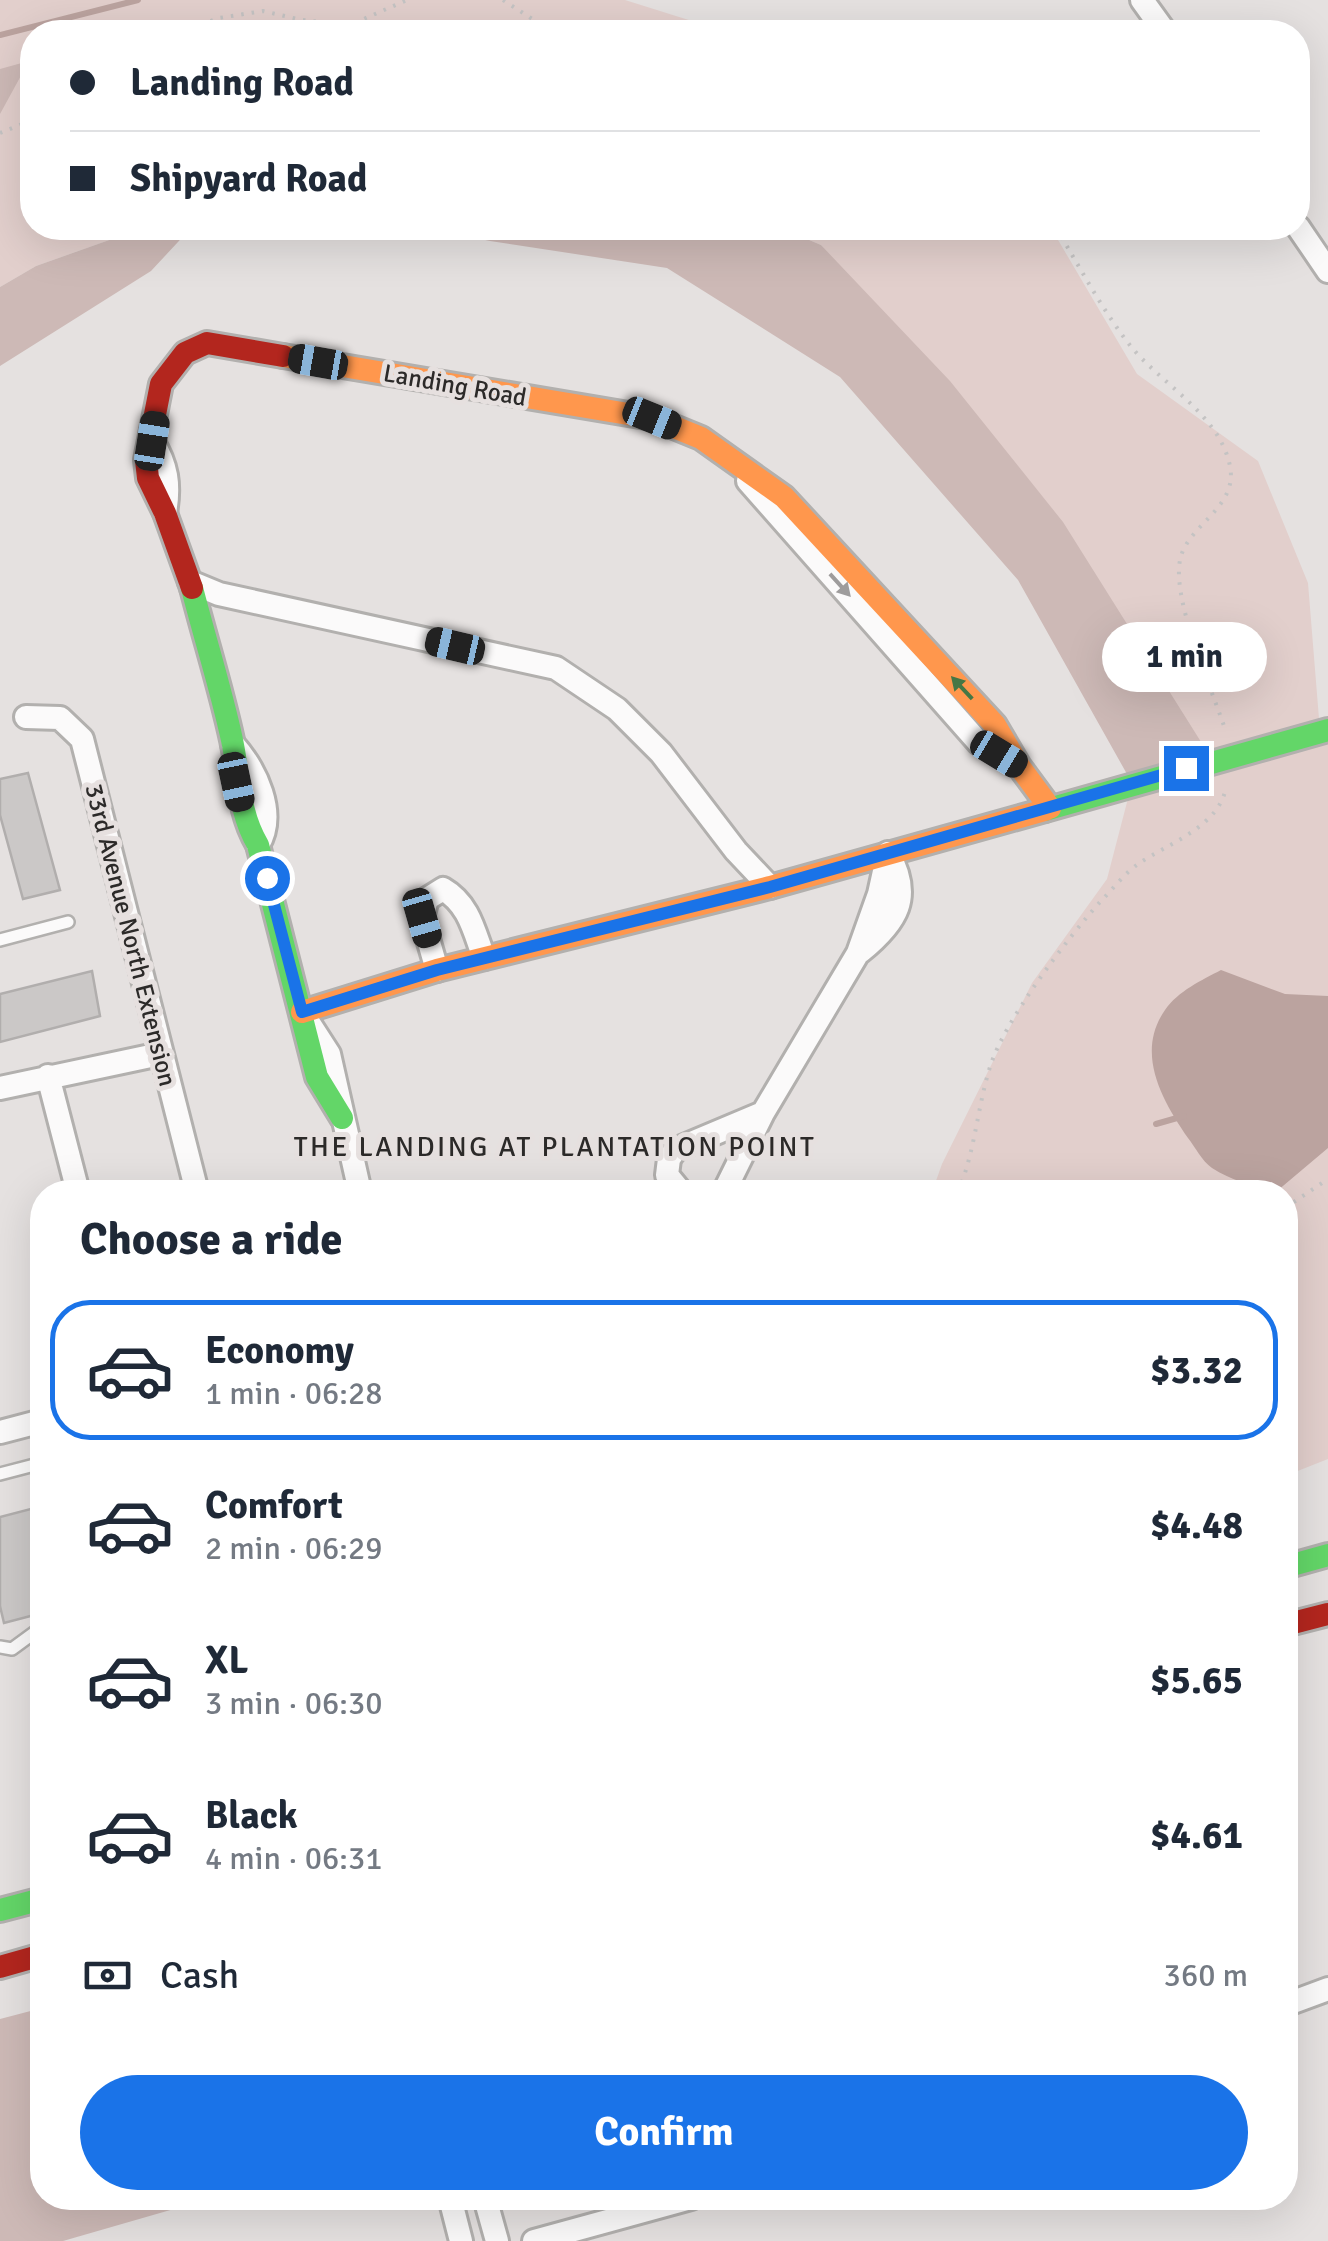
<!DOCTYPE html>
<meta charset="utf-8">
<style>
body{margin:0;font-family:Signika,sans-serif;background:#f6f6f7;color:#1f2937;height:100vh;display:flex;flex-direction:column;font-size:38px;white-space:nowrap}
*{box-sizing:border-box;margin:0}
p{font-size:32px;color:#747a83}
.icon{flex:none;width:55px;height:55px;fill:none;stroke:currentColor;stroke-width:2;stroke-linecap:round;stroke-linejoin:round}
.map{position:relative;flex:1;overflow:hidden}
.details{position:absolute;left:30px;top:1180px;width:1268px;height:1030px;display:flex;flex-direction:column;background:#fff;border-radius:40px;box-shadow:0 10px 40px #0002}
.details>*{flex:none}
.hud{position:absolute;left:20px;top:20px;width:1290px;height:220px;border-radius:40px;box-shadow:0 10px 40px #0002;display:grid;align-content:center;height:220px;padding:0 50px;background:#fff}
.end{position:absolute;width:45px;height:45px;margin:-22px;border:12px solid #1a73e8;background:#fff;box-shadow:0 0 0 5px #fff}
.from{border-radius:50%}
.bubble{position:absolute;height:70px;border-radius:35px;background:#fff;box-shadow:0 10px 40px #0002;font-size:32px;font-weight:700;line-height:70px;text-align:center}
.car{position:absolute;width:30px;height:60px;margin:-30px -15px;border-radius:12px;box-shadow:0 0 8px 2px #0007;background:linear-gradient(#222 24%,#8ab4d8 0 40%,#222 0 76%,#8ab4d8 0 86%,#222 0)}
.hud b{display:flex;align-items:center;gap:35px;height:95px;font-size:38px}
.hud b+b{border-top:2px solid #e0e1e3}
.hud i{width:25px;height:25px;background:#1f2937}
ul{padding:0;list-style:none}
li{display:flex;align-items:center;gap:30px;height:140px;margin:0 20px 15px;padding:0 30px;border:5px solid transparent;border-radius:40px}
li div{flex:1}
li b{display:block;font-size:38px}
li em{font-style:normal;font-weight:700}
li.current{border-color:#1a73e8}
li>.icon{width:90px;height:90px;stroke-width:1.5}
h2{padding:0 50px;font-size:45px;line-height:120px}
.pay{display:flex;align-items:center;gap:25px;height:110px;padding:0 50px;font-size:38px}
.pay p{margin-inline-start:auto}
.primary-button{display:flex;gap:20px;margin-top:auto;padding:20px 50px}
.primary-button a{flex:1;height:115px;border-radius:60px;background:#1a73e8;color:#fff;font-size:40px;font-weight:700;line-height:115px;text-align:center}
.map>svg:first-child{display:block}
.green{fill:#e2cfcc}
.forest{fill:#cdb9b6}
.water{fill:#bba39f}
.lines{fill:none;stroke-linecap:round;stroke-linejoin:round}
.stream{stroke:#bba39f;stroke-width:6}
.building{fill:#cbc8c7;stroke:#b1aead;stroke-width:2.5}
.lane-casing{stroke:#b2b0ae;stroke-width:16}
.street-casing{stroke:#b2b0ae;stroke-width:28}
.fast-casing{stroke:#b2b0ae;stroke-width:28}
.slow-casing{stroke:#b2b0ae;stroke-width:28}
.jam-casing{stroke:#b2b0ae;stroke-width:28}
.path{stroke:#c4c3c3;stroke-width:4;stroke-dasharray:2.5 8;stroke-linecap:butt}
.lane{stroke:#fbfafa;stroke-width:11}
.street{stroke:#fbfafa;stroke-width:22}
.fast{stroke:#63d668;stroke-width:22}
.slow{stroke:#ff974d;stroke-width:22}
.jam{stroke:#b3261e;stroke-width:22}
.oneway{fill:#9e9c9c}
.oneway2{fill:#457745}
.route{stroke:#1a73e8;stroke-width:12}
.labels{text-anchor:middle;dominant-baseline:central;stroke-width:10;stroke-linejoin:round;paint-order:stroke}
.street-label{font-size:25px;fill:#2c2a29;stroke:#e6e0df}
.neighbourhood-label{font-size:28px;letter-spacing:2.5px;fill:#2c2a29;stroke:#e6e0df}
</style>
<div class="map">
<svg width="1328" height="2241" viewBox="0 0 1328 2241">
<rect width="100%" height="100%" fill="#e5e1e0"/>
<path class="green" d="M0 0H625L727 32H32V228H143L36 266 0 287Z
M781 228H1051L1137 374 1258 461 1308 583 1320 731 1328 730V1459L1285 1476V1192H932L942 1164 1032 983 1107 879 1132 783 1212 761 821 245Z"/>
<path class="forest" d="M29 61 0 114V69Z
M143 228H191L151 271 0 366V287L36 266Z
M428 228H781L821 245 950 381 1063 522 1213 761 1132 783 1018 580 840 377 667 268 490 241Z
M42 2008V2198H212L63 2241H0V2019Z"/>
<path class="water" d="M1221 970 1285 994 1328 996V1148L1277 1191C1253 1186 1232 1181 1212 1168 1202 1161 1195 1147 1188 1138 1162 1100 1135 1053 1165 1010 1178 991 1202 980 1221 970Z"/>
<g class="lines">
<path class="stream" d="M0 35 138 0
M1156 1124 1184 1116"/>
</g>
<path class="building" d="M28 773 60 890 23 899 0 815V779Z
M92 971 100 1016 0 1042V994Z
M42 1506V1613L4 1623 0 1606V1517Z"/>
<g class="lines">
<defs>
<path id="lane" d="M0 940 68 922
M0 1474 42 1463
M0 1647 12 1649 42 1627"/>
<path id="street" d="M1142 0 1165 32
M1298 227 1328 271
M152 441C167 465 170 485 165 513
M748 481 979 743 1017 765
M190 582 219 594 556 668 617 709 661 753 736 851 770 887
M26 717 60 718 82 739 197 1192
M233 744C256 770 277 813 258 845
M860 952C897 922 913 897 888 853
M437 970 422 918 427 899 443 889C469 904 474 931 484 958
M309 1023 329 1054 360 1192
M48 1076 78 1192
M0 1088 160 1054
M681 1192 667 1175 669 1159 675 1150 763 1113
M724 1192 763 1113 858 953 879 894 888 853
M0 1432 42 1421
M1285 2005 1328 1989
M450 2198 461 2241
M485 2198 497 2241
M534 2241 691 2198"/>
<path id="fast" d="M192 588C205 639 221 689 232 740 240 777 238 811 258 845L317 1077 342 1118
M1045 810 1328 730
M1285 1567 1328 1555
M0 1910 42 1899"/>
<path id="slow" d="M283 356 652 418 701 438 784 497 995 725 1019 766 1050 808
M302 1012 437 970 770 887 1045 810"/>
<path id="jam" d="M192 588 165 513 148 478 146 460 161 384 185 353 207 343 283 356
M1285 1625 1328 1614
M0 1967 42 1955"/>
</defs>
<use href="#lane" class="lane-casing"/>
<use href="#street" class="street-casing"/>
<use href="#fast" class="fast-casing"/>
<use href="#slow" class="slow-casing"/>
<use href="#jam" class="jam-casing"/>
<path class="path" d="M503 0 540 24 562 32
M181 32 219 18 263 11 302 20 350 25 407 0
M0 133 32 120
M1056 228C1080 267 1101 308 1129 344 1160 384 1219 413 1230 466 1238 507 1191 523 1181 556 1169 596 1213 691 1226 732
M958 1192C975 1152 977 1109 990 1067 1004 1021 1067 939 1100 902 1112 890 1124 874 1138 864 1167 844 1221 826 1226 786
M1285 1208 1328 1179"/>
<use href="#lane" class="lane"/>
<use href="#street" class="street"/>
<use href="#fast" class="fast"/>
<use href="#slow" class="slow"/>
<use href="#jam" class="jam"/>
</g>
<defs><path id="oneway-solid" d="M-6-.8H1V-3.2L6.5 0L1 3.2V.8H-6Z" transform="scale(2.5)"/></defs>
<use class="oneway" href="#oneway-solid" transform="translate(840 585) rotate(48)"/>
<use class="oneway2" href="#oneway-solid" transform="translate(962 688) rotate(-133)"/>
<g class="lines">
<path class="route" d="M267 878 302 1012 437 970 770 887 1186 768"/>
</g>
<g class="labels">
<g class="street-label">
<text transform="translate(455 385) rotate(10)">Landing Road</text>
<text transform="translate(131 935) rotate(76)">33rd Avenue North Extension</text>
</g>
<g class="neighbourhood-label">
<text x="555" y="1147">THE LANDING AT PLANTATION POINT</text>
</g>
</g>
</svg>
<i class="end from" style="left:267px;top:878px"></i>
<i class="end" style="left:1186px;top:768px"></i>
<div class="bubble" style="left:1102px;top:622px;width:165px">1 min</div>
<i class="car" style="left:318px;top:362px;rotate:280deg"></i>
<i class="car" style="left:652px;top:418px;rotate:112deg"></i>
<i class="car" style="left:152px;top:441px;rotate:9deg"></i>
<i class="car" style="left:455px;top:646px;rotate:283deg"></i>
<i class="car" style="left:999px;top:754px;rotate:121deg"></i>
<i class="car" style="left:236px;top:782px;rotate:168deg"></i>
<i class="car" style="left:422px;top:918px;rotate:164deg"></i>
<div class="hud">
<b><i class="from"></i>Landing Road</b>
<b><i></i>Shipyard Road</b>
</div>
<section class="details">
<h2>Choose a ride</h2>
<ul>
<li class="current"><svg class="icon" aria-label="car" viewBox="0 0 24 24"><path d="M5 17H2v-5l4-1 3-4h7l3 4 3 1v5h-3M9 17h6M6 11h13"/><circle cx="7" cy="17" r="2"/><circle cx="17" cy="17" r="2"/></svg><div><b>Economy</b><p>1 min · 06:28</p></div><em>$3.32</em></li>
<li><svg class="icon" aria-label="car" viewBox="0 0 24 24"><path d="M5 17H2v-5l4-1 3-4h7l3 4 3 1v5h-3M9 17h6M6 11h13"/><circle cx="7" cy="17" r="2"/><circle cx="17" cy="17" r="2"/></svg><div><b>Comfort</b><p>2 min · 06:29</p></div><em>$4.48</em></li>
<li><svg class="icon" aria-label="car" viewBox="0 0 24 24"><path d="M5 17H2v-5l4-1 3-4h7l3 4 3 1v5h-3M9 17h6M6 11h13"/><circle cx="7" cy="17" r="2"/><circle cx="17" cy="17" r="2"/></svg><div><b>XL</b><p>3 min · 06:30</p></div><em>$5.65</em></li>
<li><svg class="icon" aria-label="car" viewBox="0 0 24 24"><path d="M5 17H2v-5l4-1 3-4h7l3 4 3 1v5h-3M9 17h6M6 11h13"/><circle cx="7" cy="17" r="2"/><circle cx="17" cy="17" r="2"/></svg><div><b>Black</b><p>4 min · 06:31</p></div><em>$4.61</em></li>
</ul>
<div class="pay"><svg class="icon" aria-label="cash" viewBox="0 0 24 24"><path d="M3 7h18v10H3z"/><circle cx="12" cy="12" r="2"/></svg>Cash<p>360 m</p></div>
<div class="primary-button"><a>Confirm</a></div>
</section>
</div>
